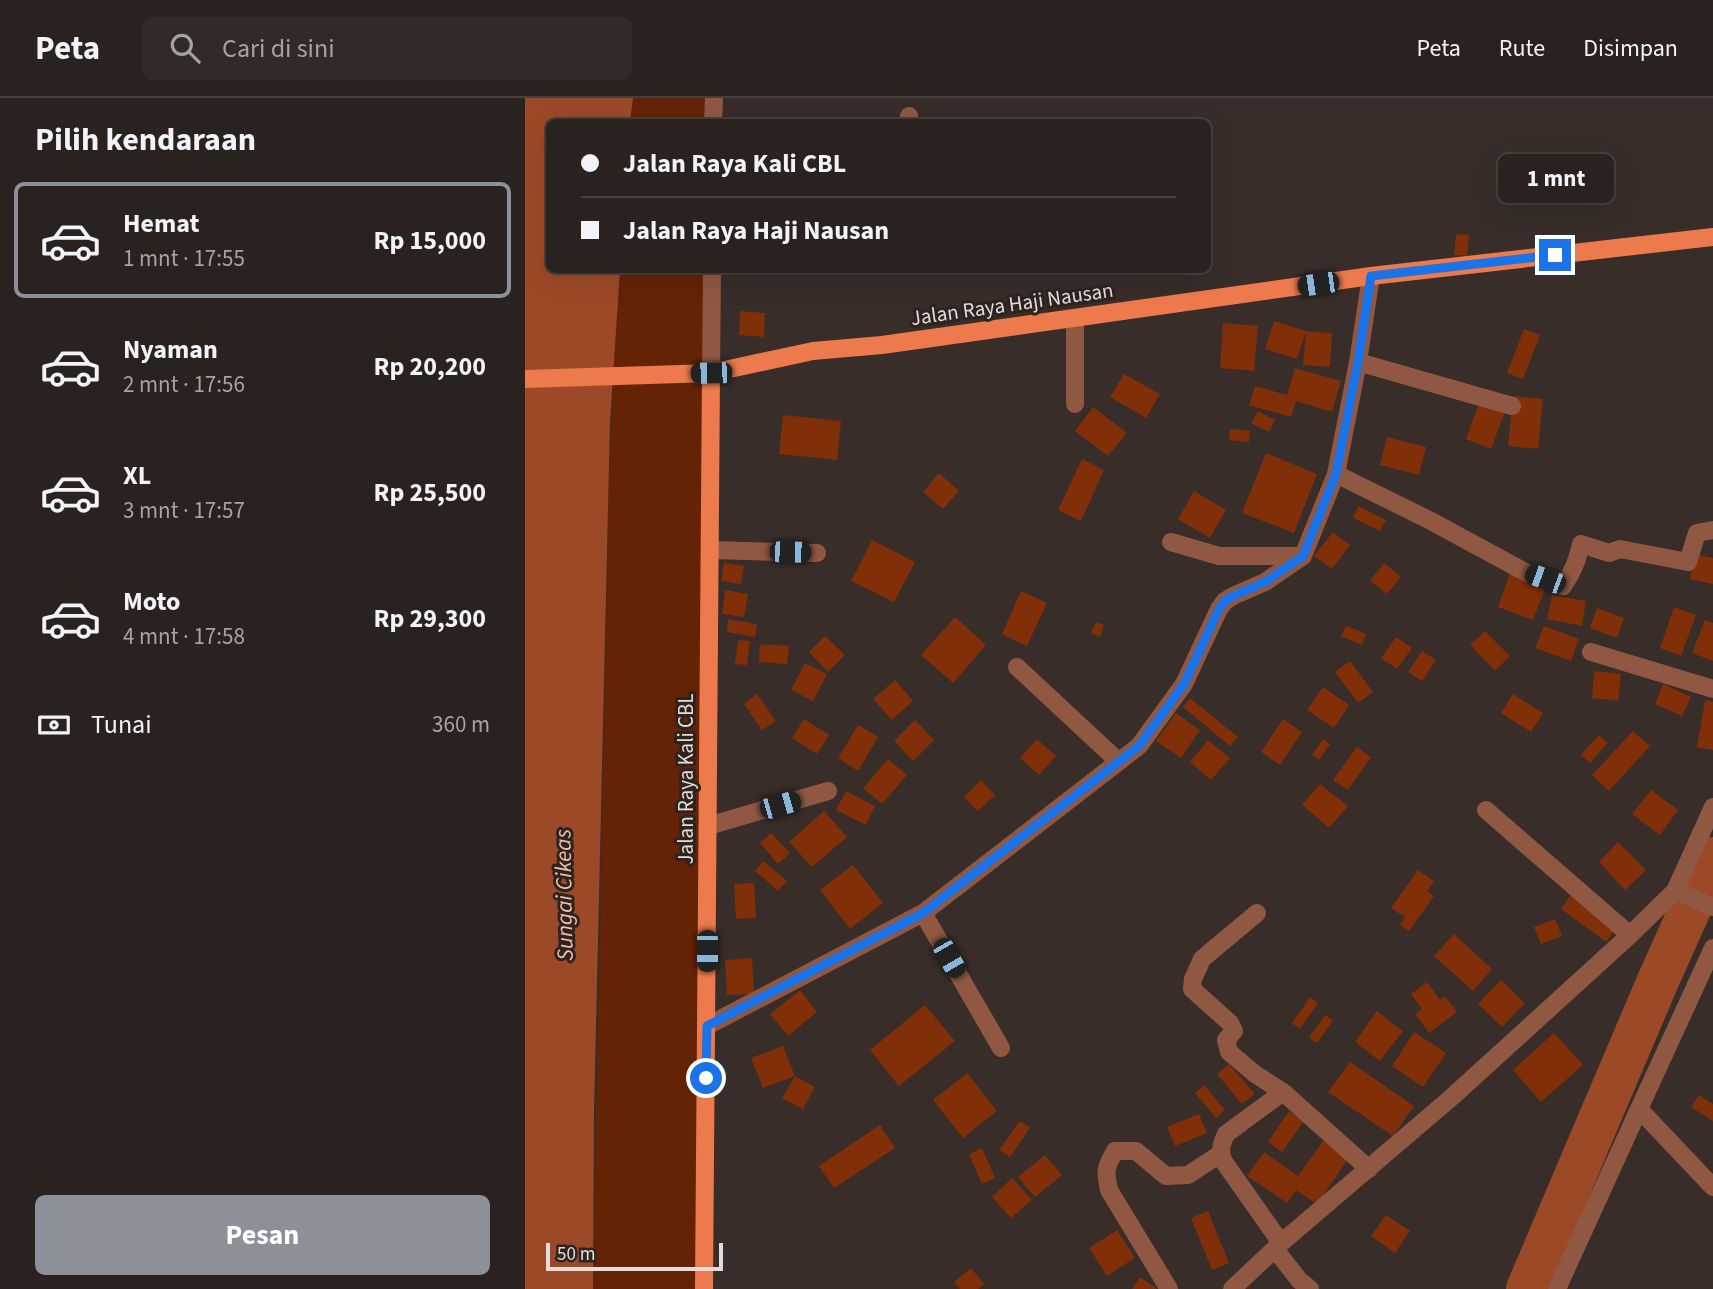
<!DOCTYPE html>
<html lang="id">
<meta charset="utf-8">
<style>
body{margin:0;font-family:"Source Sans 3",sans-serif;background:#322a27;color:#f1f3f6;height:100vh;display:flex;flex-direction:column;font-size:26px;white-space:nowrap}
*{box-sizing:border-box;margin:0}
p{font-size:23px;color:#a5a4a4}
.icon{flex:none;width:38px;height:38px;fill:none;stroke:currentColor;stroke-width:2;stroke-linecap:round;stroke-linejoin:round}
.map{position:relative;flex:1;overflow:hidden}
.drawer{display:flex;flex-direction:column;background:#2a221e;width:525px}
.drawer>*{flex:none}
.guide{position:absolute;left:21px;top:21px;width:665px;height:154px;border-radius:10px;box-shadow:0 7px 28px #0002,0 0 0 2px #463f3c;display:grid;align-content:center;height:154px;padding:0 35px;background:#2a221e}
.scale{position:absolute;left:21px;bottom:18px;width:177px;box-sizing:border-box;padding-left:7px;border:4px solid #e4dcd9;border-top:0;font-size:19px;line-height:24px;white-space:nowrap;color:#e4dcd9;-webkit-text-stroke:5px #2e231f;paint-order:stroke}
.end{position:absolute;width:32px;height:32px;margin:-16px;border:9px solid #1a73e8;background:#fff;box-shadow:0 0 0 4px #fff}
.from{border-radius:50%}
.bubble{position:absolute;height:49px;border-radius:10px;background:#2a221e;box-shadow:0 7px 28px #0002,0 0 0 2px #463f3c;font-size:23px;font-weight:700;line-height:49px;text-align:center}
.car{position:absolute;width:21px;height:42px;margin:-21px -10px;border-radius:9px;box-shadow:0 0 5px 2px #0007;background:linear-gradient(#222 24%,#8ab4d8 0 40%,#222 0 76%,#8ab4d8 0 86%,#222 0)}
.guide b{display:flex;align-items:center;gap:24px;height:66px;font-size:26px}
.guide b+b{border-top:2px solid #463f3c}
.guide i{width:18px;height:18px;background:#f1f3f6}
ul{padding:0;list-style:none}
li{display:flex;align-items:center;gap:21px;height:116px;margin:0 14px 10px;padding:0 21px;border:4px solid transparent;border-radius:10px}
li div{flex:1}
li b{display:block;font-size:26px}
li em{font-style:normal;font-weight:700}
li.selected{border-color:#8c9099}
li>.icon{width:63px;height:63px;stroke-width:1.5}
h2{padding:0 35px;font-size:32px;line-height:84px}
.pay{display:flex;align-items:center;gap:18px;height:77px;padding:0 35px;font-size:26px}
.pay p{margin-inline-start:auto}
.button{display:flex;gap:14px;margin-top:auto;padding:14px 35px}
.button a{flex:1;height:80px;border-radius:10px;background:#8c9099;color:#fff;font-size:28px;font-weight:700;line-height:80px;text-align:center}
header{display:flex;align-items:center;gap:42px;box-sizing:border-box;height:98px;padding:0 35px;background:#2a221e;border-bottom:2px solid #463f3c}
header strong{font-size:33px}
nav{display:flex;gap:38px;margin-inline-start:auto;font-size:24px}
.search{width:490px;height:63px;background:#322a27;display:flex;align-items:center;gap:18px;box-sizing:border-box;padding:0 24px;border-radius:10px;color:#a5a4a4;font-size:26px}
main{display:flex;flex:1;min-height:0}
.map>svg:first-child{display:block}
.green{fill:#642305}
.water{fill:#9c4928}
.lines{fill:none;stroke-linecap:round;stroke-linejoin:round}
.river{stroke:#9c4928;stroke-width:42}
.building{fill:#802f08}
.minor{stroke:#905842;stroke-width:18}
.major{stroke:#ed7a4d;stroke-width:18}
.route{stroke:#1a73e8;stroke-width:9}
.labels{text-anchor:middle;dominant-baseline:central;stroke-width:6;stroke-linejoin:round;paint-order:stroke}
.street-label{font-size:21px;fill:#e4dcd9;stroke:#2e231f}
.water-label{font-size:23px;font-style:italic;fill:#f0c0ae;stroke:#2e231f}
</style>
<header>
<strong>Peta</strong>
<div class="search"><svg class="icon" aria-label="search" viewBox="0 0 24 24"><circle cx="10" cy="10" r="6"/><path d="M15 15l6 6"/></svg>Cari di sini</div>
<nav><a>Peta</a><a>Rute</a><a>Disimpan</a></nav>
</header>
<main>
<section class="drawer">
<h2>Pilih kendaraan</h2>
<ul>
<li class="selected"><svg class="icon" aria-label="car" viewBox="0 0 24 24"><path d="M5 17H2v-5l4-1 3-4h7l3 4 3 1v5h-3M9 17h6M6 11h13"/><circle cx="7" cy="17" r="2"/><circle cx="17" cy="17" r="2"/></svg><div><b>Hemat</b><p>1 mnt · 17:55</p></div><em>Rp 15,000</em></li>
<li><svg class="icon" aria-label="car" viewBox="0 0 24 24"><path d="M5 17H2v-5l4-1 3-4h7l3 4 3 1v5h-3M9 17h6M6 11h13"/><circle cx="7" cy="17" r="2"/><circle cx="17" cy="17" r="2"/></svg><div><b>Nyaman</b><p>2 mnt · 17:56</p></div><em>Rp 20,200</em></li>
<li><svg class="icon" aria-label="car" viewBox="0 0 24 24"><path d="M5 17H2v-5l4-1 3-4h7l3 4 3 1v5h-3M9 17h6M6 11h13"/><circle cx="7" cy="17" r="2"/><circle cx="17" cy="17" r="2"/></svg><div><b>XL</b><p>3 mnt · 17:57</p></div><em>Rp 25,500</em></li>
<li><svg class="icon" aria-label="car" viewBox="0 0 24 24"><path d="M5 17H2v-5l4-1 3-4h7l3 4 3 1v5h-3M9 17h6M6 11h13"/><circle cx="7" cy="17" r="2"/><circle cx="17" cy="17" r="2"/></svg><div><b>Moto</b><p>4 mnt · 17:58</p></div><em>Rp 29,300</em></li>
</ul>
<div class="pay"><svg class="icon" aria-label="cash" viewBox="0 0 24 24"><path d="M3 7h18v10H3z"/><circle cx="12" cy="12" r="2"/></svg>Tunai<p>360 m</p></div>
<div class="button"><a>Pesan</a></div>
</section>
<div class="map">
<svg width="1188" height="1191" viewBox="0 0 1188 1191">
<rect width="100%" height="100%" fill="#382d28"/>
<path class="green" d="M108 0H184V24H105Z
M95 172H185L179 1191H68L84 374 88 278Z"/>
<path class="water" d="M0 0H108L105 24H24V172H95L85 324 69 1014 68 1191H0Z"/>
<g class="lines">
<path class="river" d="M1002 1191 1132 885 1188 760"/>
</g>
<path class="building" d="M931 136 944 137 942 158 929 157Z
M215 213 240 215 239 239 214 237Z
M749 223 781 233 772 261 740 251Z
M698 225 733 228 729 273 695 270Z
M999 231 1015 237 998 281 982 275Z
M781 233 807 235 805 269 778 267Z
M770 270 816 283 807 314 771 303 766 319 724 307 730 288 762 297Z
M599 276 635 296 621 320 585 299Z
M988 298 1018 301 1013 351 983 348Z
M955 302 981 311 966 351 941 341Z
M568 309 602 335 583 358 550 333Z
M733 313 750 322 744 334 726 325Z
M258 317 316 323 312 362 254 356Z
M705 331 725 333 724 344 704 342Z
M862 339 901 349 894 377 855 367Z
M741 355 792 376 769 435 717 415Z
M557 361 579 372 556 423 533 412Z
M414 375 434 393 418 411 398 394Z
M669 393 701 412 685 440 653 421Z
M833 408 861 422 855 433 828 420Z
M808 434 825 447 807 471 789 458Z
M347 442 390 464 369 504 326 483Z
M1169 456 1188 460V486L1165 481Z
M199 465 219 468 216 486 196 483Z
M859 465 876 479 862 496 845 483Z
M987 469 1023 483 1008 522 973 509Z
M200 492 223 496 219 519 197 516Z
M496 493 522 505 502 548 477 536Z
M1027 497 1061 503 1057 528 1022 521Z
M1149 509 1171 517 1156 558 1135 550Z
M1072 510 1099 520 1092 540 1065 530Z
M430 519 461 547 428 585 396 557Z
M203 521 232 526 230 539 202 534Z
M1180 522 1188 525V563L1167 555Z
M571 524 579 527 575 539 566 535Z
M821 528 841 536 837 547 816 538Z
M1019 528 1054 541 1046 563 1010 550Z
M960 533 985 558 970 573 945 547Z
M300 538 320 557 303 574 284 554Z
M871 539 887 550 872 571 856 560Z
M213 542 225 543 222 567 210 566Z
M235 546 264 548 262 566 234 564Z
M897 553 911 562 897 583 883 574Z
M825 563 848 594 833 605 810 574Z
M280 565 302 576 288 603 266 592Z
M1069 573 1096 576 1093 603 1067 600Z
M370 582 388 603 367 622 348 601Z
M1138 586 1166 599 1157 618 1130 606Z
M798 589 824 607 809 630 782 612Z
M232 596 251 623 237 632 219 606Z
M988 596 1018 615 1006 634 976 615Z
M665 600 713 639 705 648 658 609Z
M1180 602 1188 604V652L1172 649Z
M651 615 675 632 656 660 631 643Z
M279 621 304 637 292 656 267 640Z
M758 621 777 634 755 667 736 654Z
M390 622 409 642 388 663 369 643Z
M333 627 353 639 333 673 313 660Z
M1108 633 1125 648 1084 693 1067 677Z
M1074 637 1083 645 1065 665 1056 657Z
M512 641 531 658 514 677 495 660Z
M798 641 805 646 794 662 787 657Z
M683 642 705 660 686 682 665 664Z
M832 649 846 659 823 692 808 682Z
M363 661 382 677 357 706 338 690Z
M456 682 470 697 453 713 439 699Z
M795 686 823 708 804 730 777 707Z
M1126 692 1153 712 1135 737 1107 716Z
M321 693 350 708 341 727 311 712Z
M299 713 322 739 287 769 264 744Z
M246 735 265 755 253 766 235 745Z
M1093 744 1121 772 1100 792 1074 764Z
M238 763 262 783 253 793 230 773Z
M328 767 358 805 325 831 295 792Z
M893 772 909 783 902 793 909 798 884 833 875 827 880 819 866 810Z
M229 785 231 820 211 821 209 786Z
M1046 797 1091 831 1081 844 1036 811Z
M1030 821 1037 838 1016 846 1009 829Z
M929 836 967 871 948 893 909 858Z
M227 860 229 896 202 897 200 862Z
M976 882 1000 905 977 929 953 906Z
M902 884 915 902 920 898 932 914 904 935 890 916 897 911 886 896Z
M275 892 292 914 263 938 245 916Z
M785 899 793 905 775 931 767 925Z
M400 907 430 943 374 988 345 952Z
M852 913 878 933 855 963 830 944Z
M800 917 808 922 792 945 784 940Z
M889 934 921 955 898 989 867 968Z
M1029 935 1058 967 1016 1004 988 972Z
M258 948 270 978 238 990 226 960Z
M825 964 889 1008 868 1038 803 994Z
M704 966 730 996 717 1006 692 976Z
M442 975 472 1013 438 1040 408 1002Z
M270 978 290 989 278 1011 257 1000Z
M679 987 700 1012 691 1020 670 995Z
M1174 997 1188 1006V1023L1166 1009Z
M764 1013 779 1023 757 1054 743 1044Z
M674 1016 682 1035 650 1048 642 1029Z
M495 1023 505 1030 485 1059 474 1052Z
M355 1027 370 1050 309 1090 294 1068Z
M799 1042 824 1060 792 1106 771 1092 762 1105 722 1078 739 1054 773 1078Z
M457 1050 470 1080 457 1086 444 1056Z
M520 1057 537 1077 510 1099 493 1079Z
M487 1080 507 1102 486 1120 467 1099Z
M683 1113 704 1165 687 1172 666 1120Z
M861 1117 885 1133 870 1155 846 1138Z
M592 1132 610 1160 582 1178 564 1150Z
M446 1170 459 1186 453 1191H435L429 1184Z
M615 1179 632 1191H607Z"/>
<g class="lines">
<path class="minor" d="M188 24 189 0
M383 24 384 18
M833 264 987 308
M186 275 187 172
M550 306V220
M811 376 906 423 1002 475 1038 488C1048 474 1052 463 1056 446L1084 455 1095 451 1163 464 1172 435 1188 432
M646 444 694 458H778
M185 452 292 455
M1066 554 1188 591
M492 569 593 663
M961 712 1105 837
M183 728 303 693
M1150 793 1188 809
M398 815 476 950
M732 815 677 861 668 881 667 891 705 925 709 933 701 942 704 954 730 976 758 994 701 1036C696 1047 694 1053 699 1064L756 1145
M1188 850 1114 1011 1188 1089
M182 928 398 815 614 648 659 586 694 511 700 503 708 498 740 484 778 458 811 376 833 264 846 178
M758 994 844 1071
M750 1151 774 1182 785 1191
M644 1191 584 1092C580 1072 580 1070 590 1053H611L641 1078 663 1077 695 1056
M707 1191 756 1145 927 999 1105 837 1150 793 1188 709
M1032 1191 1114 1011"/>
<path class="major" d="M0 281 186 275 288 253 357 247 846 178 1188 139
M179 1191 186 275"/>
</g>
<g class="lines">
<path class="route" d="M181 980 182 928 398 815 614 648 659 586 694 511 700 503 708 498 740 484 778 458 811 376 833 264 846 178 1030 157"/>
</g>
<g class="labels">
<g class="street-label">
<text transform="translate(487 206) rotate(-8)">Jalan Raya Haji Nausan</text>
<text transform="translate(161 681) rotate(-90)">Jalan Raya Kali CBL</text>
</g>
<g class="water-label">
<text transform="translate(39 797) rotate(-91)">Sungai Cikeas</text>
</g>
</g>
</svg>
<div class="scale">50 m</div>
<i class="end from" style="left:181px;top:980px"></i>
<i class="end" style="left:1030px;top:157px"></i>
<div class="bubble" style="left:973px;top:56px;width:116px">1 mnt</div>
<i class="car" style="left:793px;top:186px;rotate:262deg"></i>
<i class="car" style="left:186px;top:275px;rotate:269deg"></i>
<i class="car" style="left:265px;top:454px;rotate:91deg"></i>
<i class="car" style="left:1020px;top:481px;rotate:290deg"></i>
<i class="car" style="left:255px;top:707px;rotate:74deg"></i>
<i class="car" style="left:182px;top:853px;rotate:180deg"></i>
<i class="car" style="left:424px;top:860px;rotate:150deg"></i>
<div class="guide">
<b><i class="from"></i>Jalan Raya Kali CBL</b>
<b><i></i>Jalan Raya Haji Nausan</b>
</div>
</div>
</main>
